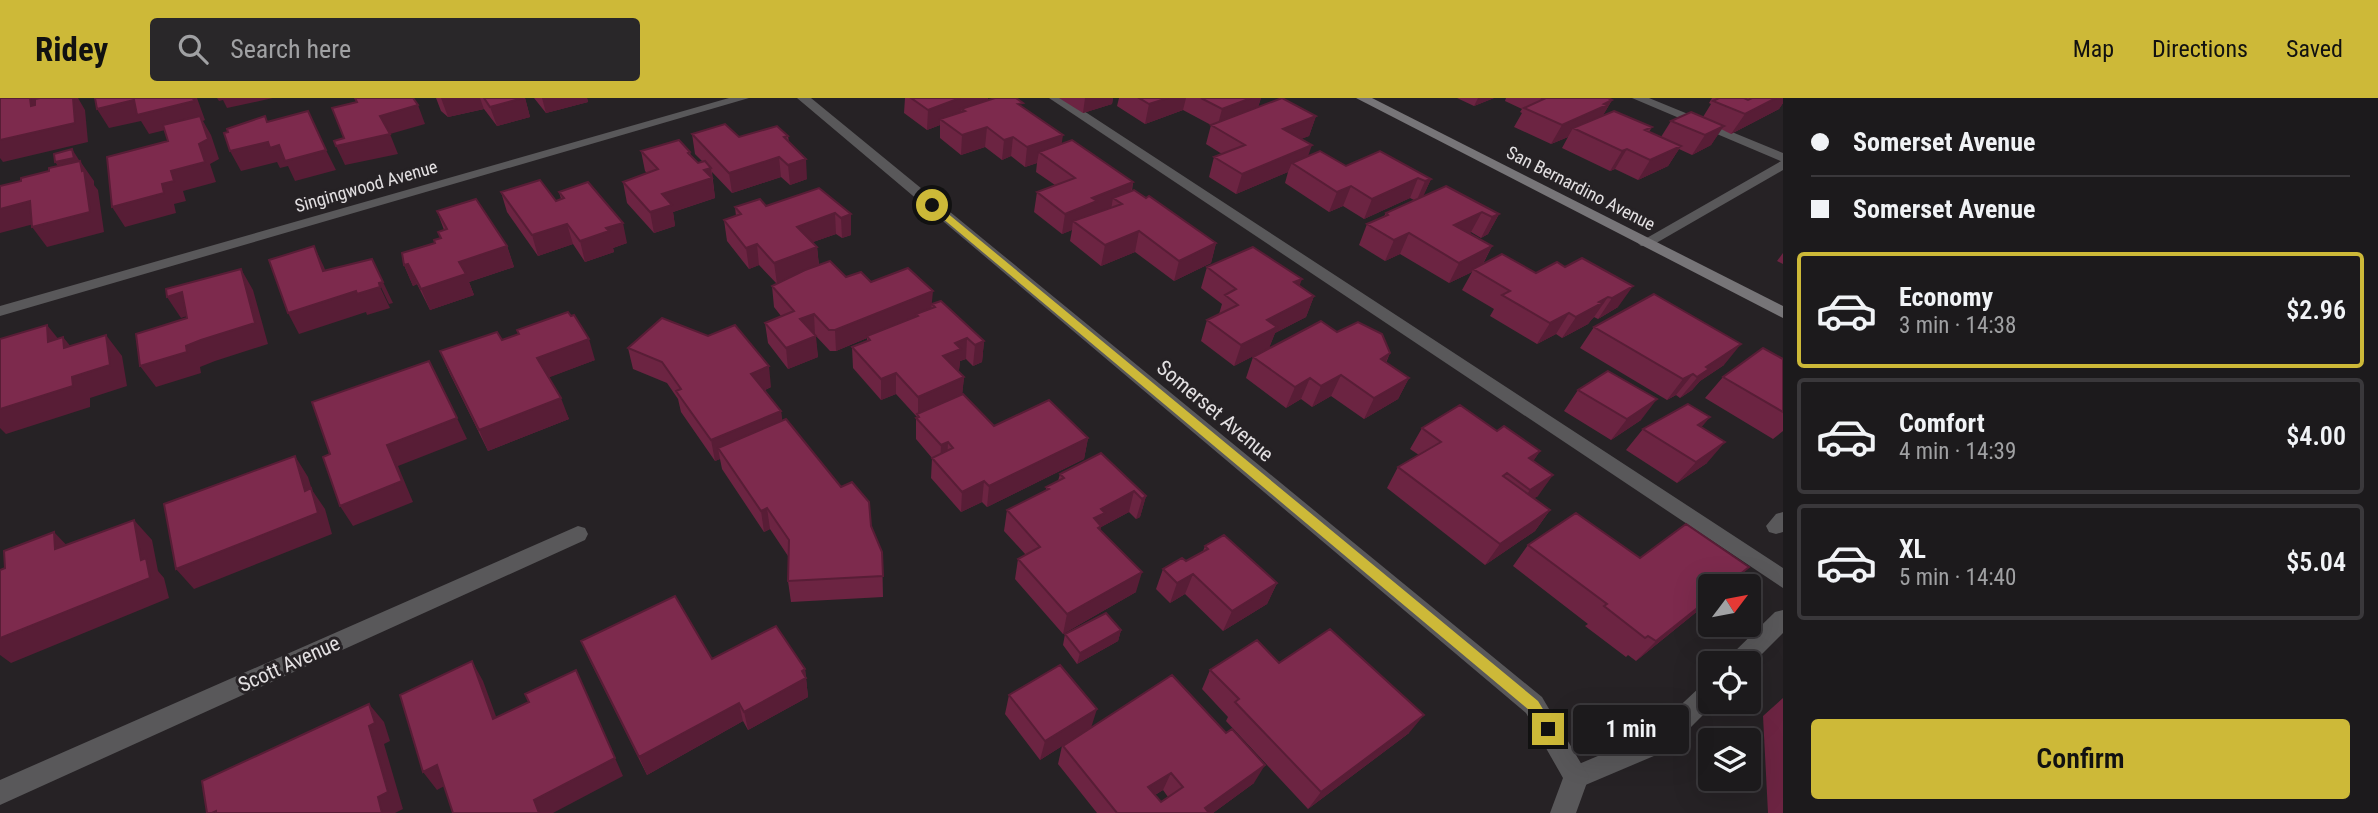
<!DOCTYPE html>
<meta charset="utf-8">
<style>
body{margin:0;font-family:"Roboto Condensed",sans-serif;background:#292729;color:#f1f3f6;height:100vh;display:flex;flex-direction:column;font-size:26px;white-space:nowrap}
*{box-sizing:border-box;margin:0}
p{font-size:23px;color:#a0a1a3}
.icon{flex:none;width:38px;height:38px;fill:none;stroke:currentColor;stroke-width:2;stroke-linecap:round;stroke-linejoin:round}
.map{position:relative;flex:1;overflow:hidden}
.side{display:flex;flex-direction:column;background:#1c1a1c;width:595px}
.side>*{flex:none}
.hud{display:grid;align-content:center;height:154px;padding:0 28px;background:#1c1a1c}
.needle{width:46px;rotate:58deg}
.buttons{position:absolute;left:1698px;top:476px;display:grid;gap:14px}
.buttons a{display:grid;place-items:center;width:63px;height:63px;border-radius:7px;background:#1c1a1c;box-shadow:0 7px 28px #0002,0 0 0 2px #3a383b;font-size:35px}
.end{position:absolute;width:32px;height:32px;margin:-16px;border:9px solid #cdb938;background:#111;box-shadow:0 0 0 4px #111}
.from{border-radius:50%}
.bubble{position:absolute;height:49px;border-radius:7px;background:#1c1a1c;box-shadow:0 7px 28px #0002,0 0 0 2px #3a383b;font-size:23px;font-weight:600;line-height:49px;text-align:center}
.hud b{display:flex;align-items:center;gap:24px;height:66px;font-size:26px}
.hud b+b{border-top:2px solid #3a383b}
.hud i{width:18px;height:18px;background:#f1f3f6}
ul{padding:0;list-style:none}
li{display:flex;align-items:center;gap:21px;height:116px;margin:0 14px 10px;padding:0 14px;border:4px solid #3a383b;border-radius:7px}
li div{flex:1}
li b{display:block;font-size:26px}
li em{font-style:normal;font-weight:600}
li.selected{border-color:#cdb938}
li>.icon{width:63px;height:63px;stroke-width:1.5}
.cta{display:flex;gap:14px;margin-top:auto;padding:14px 28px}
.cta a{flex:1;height:80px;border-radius:7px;background:#cdb938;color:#111;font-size:28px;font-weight:600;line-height:80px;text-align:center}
header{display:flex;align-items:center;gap:42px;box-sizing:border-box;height:98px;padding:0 35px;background:#cdb938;color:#111}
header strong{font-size:33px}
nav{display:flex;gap:38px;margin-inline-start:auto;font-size:24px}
.search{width:490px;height:63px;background:#292729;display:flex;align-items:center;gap:18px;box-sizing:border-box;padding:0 24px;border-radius:7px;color:#a0a1a3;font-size:26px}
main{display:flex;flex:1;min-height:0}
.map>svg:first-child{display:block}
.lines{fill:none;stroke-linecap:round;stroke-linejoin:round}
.service{fill:#59585a;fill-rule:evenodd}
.minor{fill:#59585a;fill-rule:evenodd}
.secondary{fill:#777578;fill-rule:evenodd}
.wall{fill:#6c2442;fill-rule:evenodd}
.shaded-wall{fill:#581d36}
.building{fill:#7d2a4d;stroke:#581d36;stroke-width:2;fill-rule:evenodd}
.route{fill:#cdb938}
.labels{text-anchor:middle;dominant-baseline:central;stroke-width:6;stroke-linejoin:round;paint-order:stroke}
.far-street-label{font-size:18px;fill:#e3e0e2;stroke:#262225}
.street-label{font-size:21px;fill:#e3e0e2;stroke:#262225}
</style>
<header>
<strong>Ridey</strong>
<div class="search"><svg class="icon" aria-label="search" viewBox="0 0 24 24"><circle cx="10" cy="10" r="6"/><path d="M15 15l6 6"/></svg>Search here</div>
<nav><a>Map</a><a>Directions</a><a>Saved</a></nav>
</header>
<main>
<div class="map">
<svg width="1783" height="715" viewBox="0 0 1783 715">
<rect width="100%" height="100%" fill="#262225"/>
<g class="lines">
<path class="service" d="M1049 0H1064L1783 470V490Z
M1632 0H1649L1783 55V64Z
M1783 414V434L1776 436 1769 434 1766 428 1776 416Z
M1783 512V535L1748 570V565H1727L1730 558 1775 514Z
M1710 584V604H1716L1668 652 1576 691 1567 687 1563 679 1567 671 1650 636 1702 587Z"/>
<path class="minor" d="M729 0H749L0 218V208Z
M797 0H811L1542 599 1589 679 1576 715H1550L1563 680 1526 615Z
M1783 62V72L1651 148H1641L1638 145Z
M578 428 585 430 588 436 585 442 0 707V682Z"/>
<path class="secondary" d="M1356 0H1372L1783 208V220Z"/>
</g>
<path class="wall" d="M436 0H525L530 19 497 28 484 11 448 19 441 13Z
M534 0H587L588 4 546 15Z
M905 0H988V2L1023 10 1061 46 1133 84 1132 93 1216 145 1211 165 1174 183 1135 154 1101 168 1070 143 1072 132 1062 136 1034 114 1037 94 1055 87 1036 74 1037 65 1025 69 1011 58 1002 62 985 49 961 57 940 40V27L927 32 904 15Z
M1059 0H1113L1112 6 1083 15Z
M1119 0H1261L1258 9 1316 18 1309 38 1300 41 1308 58 1346 68 1431 81 1423 98 1499 116 1488 136 1481 140 1471 134 1469 136 1492 148 1483 166 1536 175 1565 169 1582 160 1618 209 1598 221 1594 219 1592 221 1588 226 1562 240 1556 236 1537 246 1490 218 1494 211 1462 192 1472 174 1449 185 1400 156 1385 163 1359 147 1367 126 1384 118 1386 115 1414 102 1410 100 1364 121 1343 108 1329 114 1285 85 1288 74 1236 96 1209 79 1214 59 1222 56 1206 46 1211 27 1183 12 1145 26 1117 8Z
M1457 0H1494L1474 8Z
M1506 0H1608L1612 2 1603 17 1652 29 1649 34 1661 39 1671 23 1703 19 1711 6 1709 5 1712 0H1783V5L1779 11 1731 36 1721 31 1711 47 1692 57 1679 51 1668 68 1638 82 1615 71 1610 73 1562 50 1568 39 1551 46 1514 29 1522 15 1520 14 1522 11 1505 3Z
M692 36 739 39 788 38 789 44 807 81 790 87 781 79 732 95 712 74 715 100 673 114 675 128 654 135 627 105 623 84 647 75 645 73 641 53 690 54 691 58 698 65 702 63 695 56Z
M501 94 556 103 561 101 559 94 627 145 613 150 614 154 585 164 573 146 538 158 507 114Z
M766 108 851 116V137L842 140 836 136 813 144 817 149 819 167 846 179 871 184 933 206 984 243 982 264 973 268 966 261 960 263 959 272 957 273 964 279 962 296 994 328 1088 340 1084 361 987 409 982 404 961 414 931 380 932 360 916 341V320L917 319 896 296 881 302 853 270 852 249 867 243V240L836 253H830L815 237 818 259 788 271 768 245 765 225 781 218 774 209 772 188 777 186 759 167 749 171 727 143 724 122 736 118 735 109Z
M437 113 507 148 514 169 469 184 474 197 430 212 417 186 413 188 404 167 441 140 438 134 444 132Z
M1783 155V166L1777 163Z
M1207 169 1299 188 1314 198 1306 219 1275 235 1269 250 1234 268 1201 243 1207 222 1219 216 1222 206 1201 190Z
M1594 229 1724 267 1700 283 1692 292 1680 300 1676 297 1667 302 1580 250Z
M517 232 595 262 549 279 569 321 488 353 449 274 440 253 502 242 519 236Z
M1337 234 1390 255 1386 265 1409 280 1398 301 1364 321 1331 298 1312 309 1301 301 1286 310 1246 280 1253 259Z
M628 250 771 289 765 292 781 313 782 323 871 428 882 454 883 499 791 504 788 483V458L770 431 764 434 722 371 720 361 715 363 681 314 678 301 667 285 633 271Z
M1783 261V333L1773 341 1705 300 1723 279Z
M1578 292 1641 322 1611 342 1564 313Z
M1710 319 1701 329 1707 365 1677 385 1626 352 1643 331Z
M1422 330 1497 333 1540 353 1533 363 1538 398 1534 400 1550 412 1535 433 1485 467 1387 390 1398 369 1419 357 1410 351Z
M1101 355 1146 398 1140 419 1136 421 1129 414 1101 429 1100 432 1136 494 1063 536 1015 481 1018 461 1026 457 1004 433 1007 412 1046 393V389L1058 383 1060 376Z
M1528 447 1640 460 1749 469 1728 488H1710V503L1636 563 1628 557 1626 559 1585 528 1588 526 1513 468Z
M1205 448 1277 485 1267 506 1223 533 1185 496 1170 505 1156 491 1163 471 1186 463 1203 453Z
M1121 532 1118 543 1077 566 1063 547 1065 536Z
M581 543 712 561 805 571 808 599 748 632 743 623 647 677 590 563Z
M1279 565 1409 635 1308 711 1226 623 1228 619 1202 591 1210 572Z
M1009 597 1092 629 1254 685 1213 715H1097L1058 666 1062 648 1040 662 1005 616ZM1163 692 1168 699 1161 704 1155 697Z
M1783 600V715H1768L1763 618Z"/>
<path class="shaded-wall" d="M30 0H35L42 11 31 8Z
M73 0H78L85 12 88 44 3 64 0 60V42Z
M197 0 205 22 203 23 211 37 219 61 210 66 216 84 183 93 186 103 174 106 176 115 125 129 112 109 162 86 171 73 199 46 202 23 149 36 141 23 109 30 97 11 134 2Z
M217 0H273L227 10 223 2 219 3Z
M441 0H480L484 11 448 19Z
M525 0 530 19 497 28 490 9Z
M542 0H587L588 4 546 15Z
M960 0H988V8L965 13 961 11V19L940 21V27L927 32 928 12Z
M1085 0H1113L1112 6 1083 15Z
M1168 0H1186L1183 12 1145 26 1149 6Z
M1251 0H1261L1256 15 1217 30 1222 11Z
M1478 0H1494L1474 8Z
M1776 0H1783V5L1779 11 1731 36 1745 16Z
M1612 2 1601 21 1573 30 1568 39 1551 46 1562 27Z
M418 7 425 26 390 36 398 56 345 67 336 48 380 18Z
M1316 18 1309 38 1276 51 1283 31Z
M1724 28 1711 47 1692 57 1705 37Z
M987 29 985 49 961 57 962 37Z
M1063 37 1060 57 1039 54 1037 65 1025 69 1027 49Z
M1013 39 1011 58 1002 62 1004 42Z
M268 44 279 47 326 52 336 72 295 83 288 68 280 70 277 64 241 73 230 53Z
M1312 47 1305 67 1292 65 1288 74 1236 96 1242 76Z
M1681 48 1668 68 1638 82 1650 62Z
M72 51 79 62 81 71 63 75 55 64Z
M1627 51 1615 71 1610 73 1622 53Z
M779 59 781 79 732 95 729 75Z
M806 61 807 81 790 87 788 67Z
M80 63 94 83V87L98 92 104 134 47 149 32 129 82 73Z
M711 70 715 100 673 114 675 128 654 135 650 114 662 96 704 72Z
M1418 80 1410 100 1364 121 1372 101Z
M1431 81 1422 101 1416 104 1425 83Z
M1133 84 1129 104 1122 106 1113 100 1111 112 1073 123 1072 132 1062 136 1065 116 1092 100Z
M1351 88 1343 108 1329 114 1337 94Z
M30 103 45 123 0 135V111Z
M1482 114 1471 134 1444 148 1454 127Z
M835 115 836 136 799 149 797 129Z
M851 116V137L842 140 841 120Z
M1499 116 1488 136 1481 140 1492 119Z
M623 125 627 145 613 150 614 154 585 164 580 143 606 130Z
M567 126 573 146 538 158 532 137Z
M1139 133 1135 154 1101 168 1105 147Z
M1409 135 1400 156 1385 163 1394 142Z
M1216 145 1211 165 1174 183 1179 163Z
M757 146 759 167 749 171 746 150Z
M314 148 324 169 334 194 323 173Z
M507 148 514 169 469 184 474 197 430 212 421 191 459 164Z
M1492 148 1481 169 1473 171 1472 174 1449 185 1459 165Z
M817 149 819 170 777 186 774 165Z
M408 166 417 186 413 188 404 167Z
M241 171 253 192 268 246 215 263 200 269 201 275 156 289 140 268 186 248Z
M1302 181 1294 202V184Z
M383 184 393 205 389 206 379 185Z
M1633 188 1618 209 1598 221 1612 200Z
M380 189 390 210 367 217 366 214 299 236 288 215 356 193Z
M933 193 931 214 918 218 916 216V221L867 238V240L836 253 835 232Z
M182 194 196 215 181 220 167 199Z
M1314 198 1306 219 1275 235 1269 250 1234 268 1241 247 1267 222Z
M1608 199 1594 219 1592 221 1588 226 1562 240 1576 219Z
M1569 215 1556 236 1537 246 1550 225Z
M814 216 815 237 800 221Z
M47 227 64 248 63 239 80 260 48 244Z
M106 237 122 258 127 288 90 300V309L6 336 0 330V311L72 279Z
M816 238 818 259 788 271 786 250Z
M967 240 966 261 960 263 959 272 942 279 943 258 955 245Z
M589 241 595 262 545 281 537 260Z
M984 243 982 264 973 268 975 247Z
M1741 246 1724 267 1700 283 1692 292 1680 300 1706 269Z
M1390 255 1380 276 1381 261Z
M769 268 771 289 754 297 751 276Z
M896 275V296L881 302V281Z
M1693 276 1676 297 1667 302 1683 281Z
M1341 277 1331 298 1312 309 1321 288Z
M964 279 962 300 918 317V299Z
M1310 280 1301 301 1286 310 1295 289Z
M1409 280 1398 301 1364 321 1374 300Z
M561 300 569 321 488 353 479 332Z
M1657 301 1641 322 1611 342 1627 321Z
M781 313 783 334 718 350 720 361 715 363 711 342Z
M1710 319 1692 340 1698 327Z
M457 320 467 341 398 368 413 404 353 428 340 408 387 347Z
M1088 340 1084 361 987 409 989 388Z
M948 344 947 365 940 368 941 347Z
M1725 344 1707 365 1677 385 1696 364Z
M1540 353 1526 374 1514 381 1529 360Z
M295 358 308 379 312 392 325 411 332 436 194 491 176 471 305 393Z
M1553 377 1538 398 1515 412 1530 392Z
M984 383 982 404 961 414 962 394Z
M1134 393 1129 414 1101 429 1096 448 1094 420 1101 411Z
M1146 398 1140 419 1136 421 1142 401Z
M767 410 770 431 764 434 761 413Z
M1550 412 1535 433 1485 467 1500 446Z
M134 422 152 442 158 473 164 480 169 500 11 565 0 557V540L141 462Z
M54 434 74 455 55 451Z
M1749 469 1728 488H1725Z
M1142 474 1136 494 1063 536 1067 516Z
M1193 476 1185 496 1170 505 1177 485Z
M1277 485 1267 506 1223 533 1232 513Z
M1710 500V503L1636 563 1656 543Z
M1121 532 1118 543 1077 566 1080 555Z
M472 563 483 583 504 640 493 621Z
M805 571 808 599 748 632 744 614Z
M739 605 743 623 647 677 639 659Z
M369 606 384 624 390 643 384 646 403 711 395 715H382L378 699 369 628Z
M1097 611 1091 630 1040 662 1045 643Z
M1424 617 1409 635 1308 711 1321 694Z
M615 660 623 678 553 715H539L534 702Z
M437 667 450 685 437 692 423 674Z
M1265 667 1254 685 1213 715H1203L1205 710Z
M1171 675 1163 692 1140 706 1148 689Z"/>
<path class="building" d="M0 0H30L31 8 35 7V1L40 0H73L75 25 0 42Z
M95 0H193L194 3 137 17 134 2 97 11Z
M355 0H413L418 7 380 18 390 36 336 48 334 43 344 40 332 10 357 4Z
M484 0H523L490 9Z
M911 0H960L928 12Z
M995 0H1016L1023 5 1018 6 1063 37 1027 49 1013 39 1004 42 987 29 962 37 940 21 965 13 961 11Z
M1139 0H1168L1149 6Z
M1201 0H1251L1222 11Z
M1282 0 1316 18 1283 31 1312 47 1242 76 1214 59 1245 47 1211 27Z
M1541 0H1608L1612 2 1604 6 1607 7 1562 27 1524 10 1544 1Z
M1719 0H1744L1748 2 1752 0H1776L1745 16 1713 3Z
M308 13 326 52 285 63 279 47 270 50 268 44 230 53 224 35 228 34 227 31 265 18 267 24Z
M1614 13 1652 29 1645 32 1681 48 1650 62 1627 51 1622 53 1573 30Z
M1691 14 1724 28 1705 37 1671 23Z
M200 18 208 41 199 46 205 64 171 73 174 83 162 86 164 95 112 109 107 59 168 43 163 27Z
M725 26 739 39 777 28 788 38 784 39 806 61 788 67 779 59 729 75 692 36Z
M679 42 690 54 688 55 698 65 705 63 711 70 704 72 712 80 662 96 672 107 650 114 623 84 658 71 641 53Z
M1072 42 1133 84 1092 100 1097 103 1065 116 1037 94 1075 80 1039 54Z
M72 51 74 60 55 64 54 56Z
M1320 53 1346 68 1380 53 1431 81 1425 83 1418 80 1372 101 1351 88 1337 94 1292 65Z
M80 63 82 73 84 72 90 114 32 129 30 103 0 111V88L21 83V80L49 73V70Z
M540 82 556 103 564 100 559 94 588 84 623 125 606 130 609 133 580 143 567 126 532 137 501 94Z
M1446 88 1499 116 1492 119 1482 114 1454 127 1492 148 1459 165 1409 135 1394 142 1367 126 1388 117 1386 115Z
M819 90 851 116 841 120 835 115 797 129 817 149 774 165 757 146 746 150 724 122 741 116 735 109 760 101 766 108Z
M1134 92 1146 100 1149 98 1216 145 1179 163 1139 133 1105 147 1073 123 1122 106 1113 100Z
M476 101 507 148 459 164 466 176 421 191 408 166 404 167 402 155 435 145 434 142 441 140 438 134 447 131 437 113Z
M314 148 323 173 372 161 383 184 379 185 380 189 357 196 356 193 288 215 269 162Z
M1253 149 1302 181 1294 184 1314 198 1267 222 1277 229 1241 247 1207 222 1238 207 1225 197 1236 191 1207 169Z
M1502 156 1536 175 1557 164 1565 169 1582 160 1633 188 1612 200 1608 199 1599 204 1602 205 1576 219 1569 215 1550 225 1502 197 1510 193 1473 171Z
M830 163 846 179 861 174 871 184 908 170 933 193 835 232H829L814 216 800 221 816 238 786 250 765 225 794 213 772 188 805 172Z
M241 171 255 225 201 242 186 248 187 254 140 268 136 236 187 220 182 194 167 199 166 191Z
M1654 196 1741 246 1706 269 1709 271 1697 279 1693 276 1683 281 1594 229Z
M941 203 984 243 975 247 967 240 955 245 961 251 943 258 964 279 918 299 896 275 881 281 852 249 870 242 867 238 918 218 916 216 935 209 932 206Z
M568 214 571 218 574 217 589 241 537 260 561 300 479 332 440 253 497 234 502 242 519 236 517 232Z
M662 220 708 238 735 227 769 268 751 276 781 313 711 342 676 293 681 291 662 264 628 250Z
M1321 223 1337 234 1358 224 1382 236 1390 255 1381 261 1409 280 1374 300 1341 277 1321 288 1310 280 1295 289 1253 259Z
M47 227 48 244 63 239 64 250 106 237 110 267 72 279 73 288 0 311V241Z
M1763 250 1783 261V314L1723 279Z
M429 263 457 320 387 347 402 383 340 408 323 359 330 356 312 304Z
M1608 273 1657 301 1627 321 1578 292Z
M963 296 994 328 1049 302 1088 340 989 388 984 383 962 394 932 360 953 350 948 344 941 347 916 320 919 319 917 316Z
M1688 306 1710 319 1698 327 1725 344 1696 364 1643 331Z
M1460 307 1497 333 1504 328 1540 353 1529 360 1553 377 1530 392 1507 375 1503 378 1550 412 1500 446 1398 369 1441 344 1422 330Z
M786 321 841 389 852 384 869 404 871 428 882 454 883 478 788 483 789 442 767 410 761 413 718 350Z
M1101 355 1146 398 1142 401 1134 393 1101 411 1105 415 1094 420 1101 428 1098 430 1142 474 1067 516 1018 461 1040 449 1007 412 1049 391 1046 389 1064 380 1060 376Z
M295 358 305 393 311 390 318 415 176 471 164 406Z
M1576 415 1640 460 1686 426 1749 469 1725 488H1710V500L1656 543 1648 538 1645 540 1604 508 1607 506 1528 447Z
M134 422 141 462 146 460 150 480 0 540V472L5 470 4 453 54 434 55 451Z
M1224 437 1277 485 1232 513 1193 476 1177 485 1163 471 1182 460 1186 463 1208 451 1205 448Z
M675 498 712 561 776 528 805 571 802 573 806 580 744 614 739 605 639 659 581 543Z
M1106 515 1121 532 1080 555 1065 536Z
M1330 531 1424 617 1321 694 1235 604 1239 601 1210 572 1257 542 1279 565Z
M472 563 493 621 529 604 525 596 576 572 615 660 534 702 539 715H453L437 667 423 674 400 597Z
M1060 567 1097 611 1045 643 1009 597Z
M1172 577 1226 635 1232 631 1265 667 1205 710 1209 715H1117L1063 648ZM1171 675 1183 689 1161 704 1148 689Z
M369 606 375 625 369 628 388 694 378 699 382 715H216V713L212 715H207L202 683Z"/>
<path class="route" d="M929 105H935L1538 603 1555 631 1553 636H1543L1529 612 929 109Z"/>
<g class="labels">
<g class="far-street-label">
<text transform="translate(366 88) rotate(-16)">Singingwood Avenue</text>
<text transform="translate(1581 90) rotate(27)">San Bernardino Avenue</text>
</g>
<g class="street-label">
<text transform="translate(1215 313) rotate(40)">Somerset Avenue</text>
<text transform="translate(289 566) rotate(-24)">Scott Avenue</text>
</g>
</g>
</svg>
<div class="buttons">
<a><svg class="needle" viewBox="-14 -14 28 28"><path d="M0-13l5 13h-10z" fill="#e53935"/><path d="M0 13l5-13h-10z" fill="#a0a1a3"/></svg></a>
<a><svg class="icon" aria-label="locate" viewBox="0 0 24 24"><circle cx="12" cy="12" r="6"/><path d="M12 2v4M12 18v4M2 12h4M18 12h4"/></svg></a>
<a><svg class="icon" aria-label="layers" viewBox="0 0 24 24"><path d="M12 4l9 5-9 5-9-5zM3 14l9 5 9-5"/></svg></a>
</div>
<i class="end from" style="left:932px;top:107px"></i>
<i class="end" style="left:1548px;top:631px"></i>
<div class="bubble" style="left:1573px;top:607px;width:116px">1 min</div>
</div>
<section class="side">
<div class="hud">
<b><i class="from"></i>Somerset Avenue</b>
<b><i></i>Somerset Avenue</b>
</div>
<ul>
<li class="selected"><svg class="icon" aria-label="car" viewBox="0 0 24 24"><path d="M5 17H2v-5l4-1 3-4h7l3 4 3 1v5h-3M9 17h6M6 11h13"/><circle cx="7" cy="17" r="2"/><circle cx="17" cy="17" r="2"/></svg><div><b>Economy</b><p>3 min · 14:38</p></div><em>$2.96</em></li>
<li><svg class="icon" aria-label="car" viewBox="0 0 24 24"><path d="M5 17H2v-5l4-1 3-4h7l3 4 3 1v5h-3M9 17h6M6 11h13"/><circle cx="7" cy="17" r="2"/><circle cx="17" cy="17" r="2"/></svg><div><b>Comfort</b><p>4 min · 14:39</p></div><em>$4.00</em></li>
<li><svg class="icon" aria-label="car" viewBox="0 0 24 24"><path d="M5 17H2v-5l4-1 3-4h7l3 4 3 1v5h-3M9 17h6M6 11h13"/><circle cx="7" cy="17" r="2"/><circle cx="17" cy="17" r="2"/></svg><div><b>XL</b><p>5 min · 14:40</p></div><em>$5.04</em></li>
</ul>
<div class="cta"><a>Confirm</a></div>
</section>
</main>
